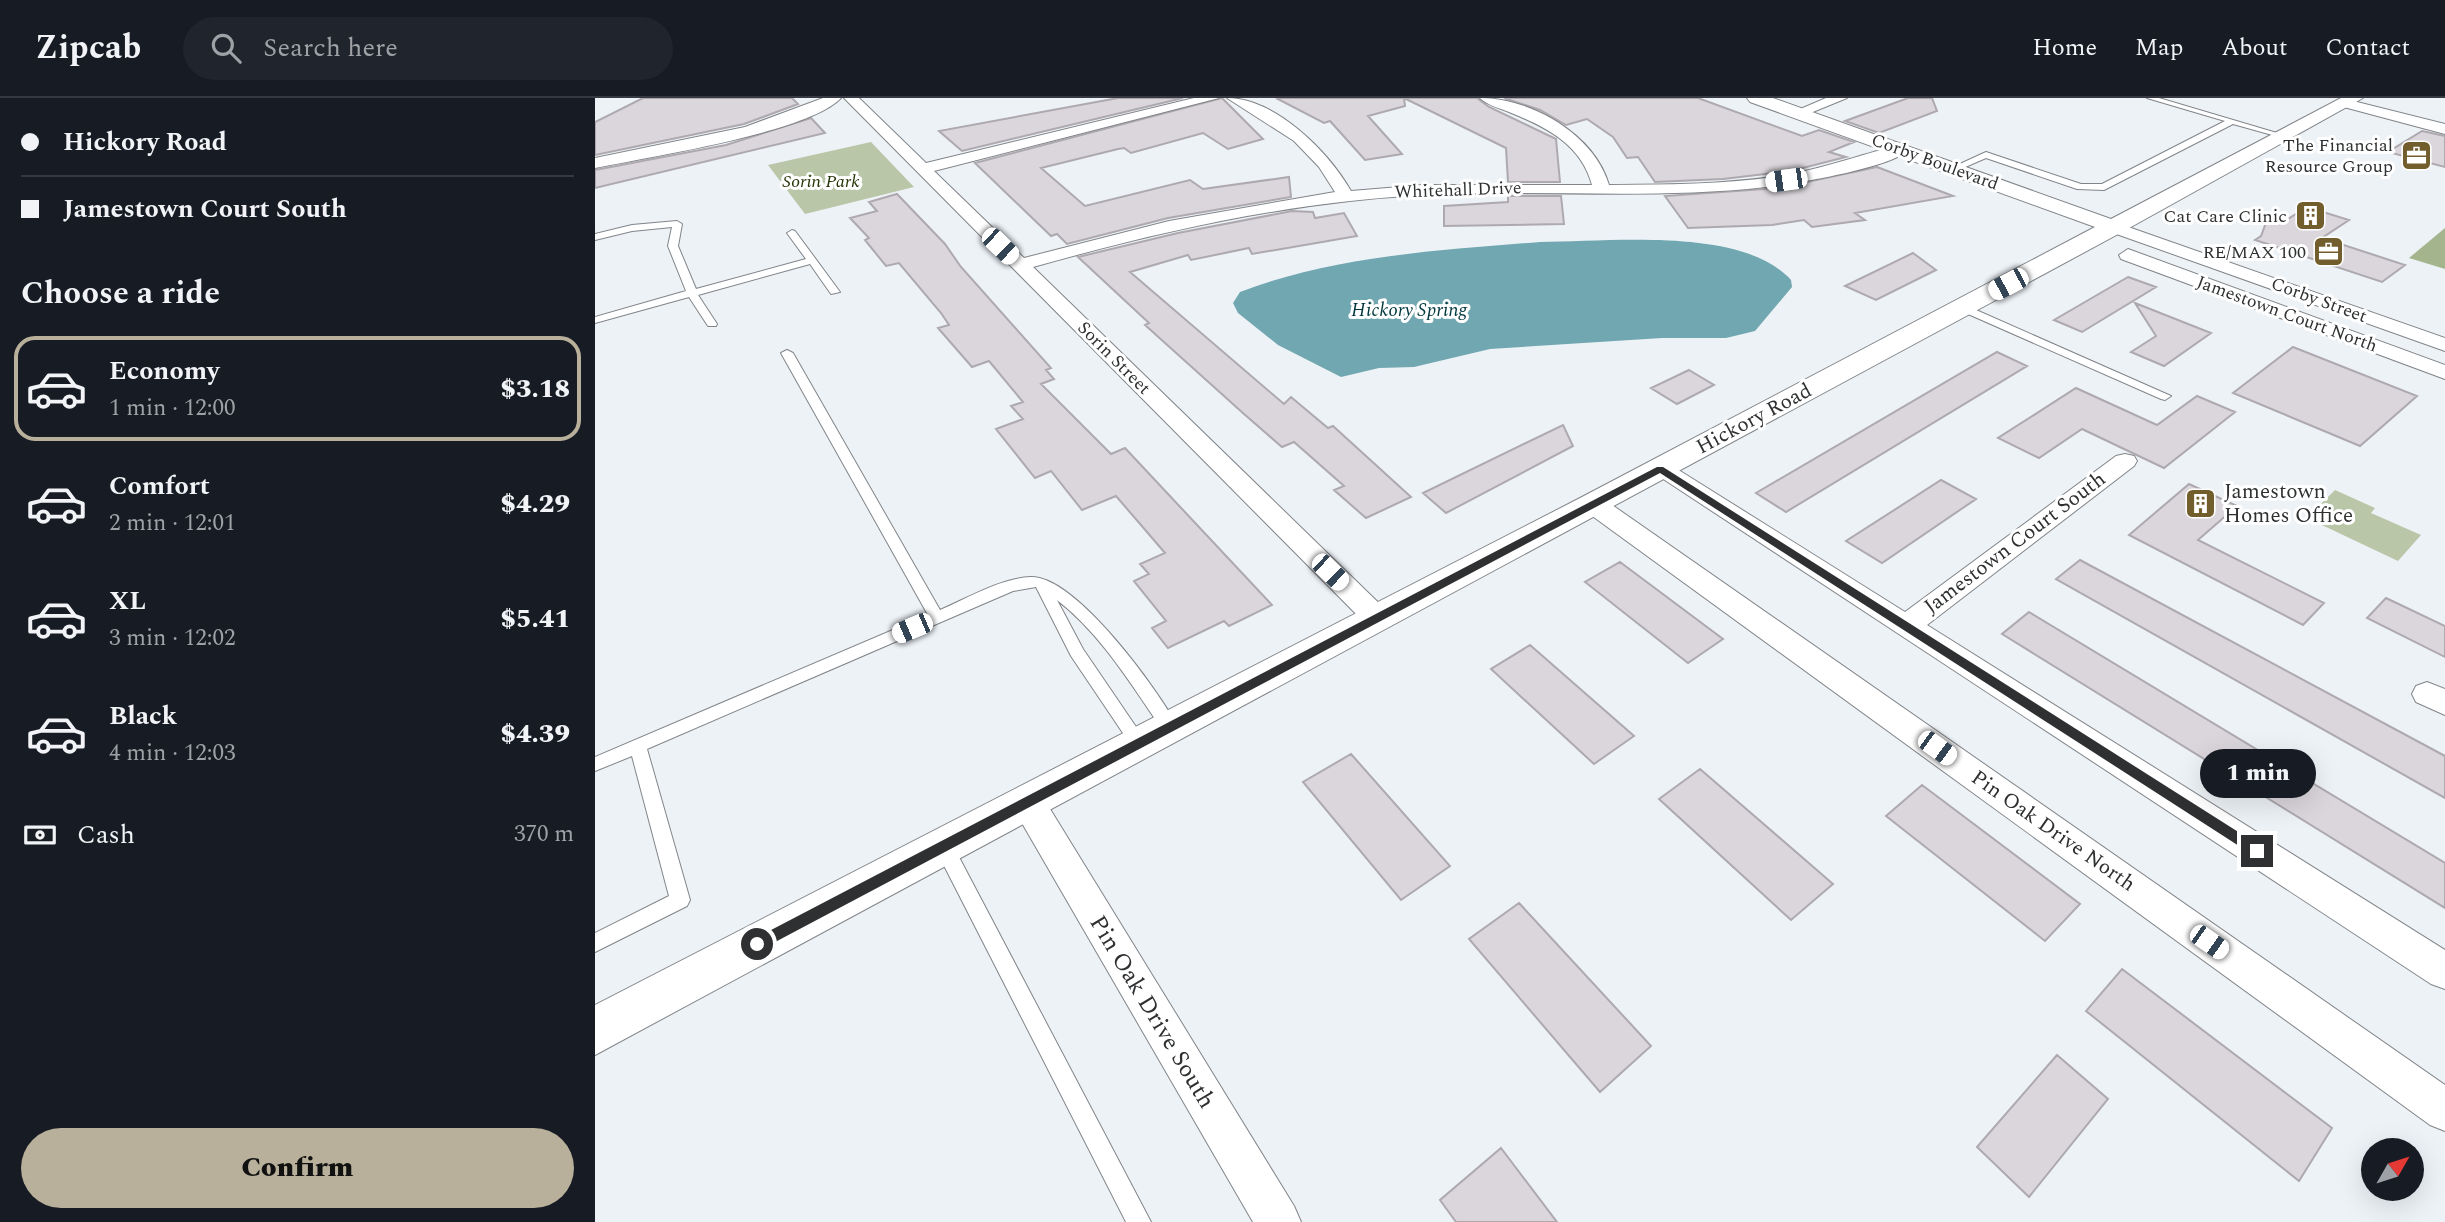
<!DOCTYPE html>
<meta charset="utf-8">
<style>
body{margin:0;font-family:Spectral,serif;background:#20242c;color:#f1f3f6;height:100vh;display:flex;flex-direction:column;font-size:26px;white-space:nowrap}
*{box-sizing:border-box;margin:0}
p{font-size:23px;color:#9ea1a6}
.icon{flex:none;width:38px;height:38px;fill:none;stroke:currentColor;stroke-width:2;stroke-linecap:round;stroke-linejoin:round}
.map{position:relative;flex:1;overflow:hidden}
.side{display:flex;flex-direction:column;background:#171b24;width:595px}
.side>*{flex:none}
.top-card{display:grid;align-content:center;height:154px;padding:0 21px;background:#171b24}
.needle{width:46px;rotate:51deg}
.fabs{position:absolute;left:1766px;top:1040px;display:grid;gap:14px}
.fabs a{display:grid;place-items:center;width:63px;height:63px;border-radius:50%;background:#171b24;box-shadow:0 7px 28px #0002;font-size:35px}
.end{position:absolute;width:32px;height:32px;margin:-16px;border:9px solid #2e3031;background:#fff;box-shadow:0 0 0 4px #fff}
.from{border-radius:50%}
.bubble{position:absolute;height:49px;border-radius:24px;background:#171b24;box-shadow:0 7px 28px #0002;font-size:23px;font-weight:800;line-height:49px;text-align:center}
.car{position:absolute;width:21px;height:42px;margin:-21px -10px;border-radius:9px;box-shadow:0 0 5px 2px #0007;background:linear-gradient(#fff 24%,#345 0 40%,#fff 0 76%,#345 0 86%,#fff 0)}
.top-card b{display:flex;align-items:center;gap:24px;height:66px;font-size:26px}
.top-card b+b{border-top:2px solid #363941}
.top-card i{width:18px;height:18px;background:#f1f3f6}
ul{padding:0;list-style:none}
li{display:flex;align-items:center;gap:21px;height:105px;margin:0 14px 10px;padding:0 7px;border:4px solid transparent;border-radius:21px}
li div{flex:1}
li b{display:block;font-size:26px}
li em{font-style:normal;font-weight:800}
li.on{border-color:#b8b09b}
li>.icon{width:63px;height:63px;stroke-width:1.5}
h2{padding:0 21px;font-size:32px;line-height:84px}
.pay{display:flex;align-items:center;gap:18px;height:77px;padding:0 21px;font-size:26px}
.pay p{margin-inline-start:auto}
.action{display:flex;gap:14px;margin-top:auto;padding:14px 21px}
.action a{flex:1;height:80px;border-radius:42px;background:#b8b09b;color:#111;font-size:28px;font-weight:800;line-height:80px;text-align:center}
header{display:flex;align-items:center;gap:42px;box-sizing:border-box;height:98px;padding:0 35px;background:#171b24;border-bottom:2px solid #363941}
header strong{font-size:33px}
nav{display:flex;gap:38px;margin-inline-start:auto;font-size:24px}
.search{width:490px;height:63px;background:#20242c;display:flex;align-items:center;gap:18px;box-sizing:border-box;padding:0 24px;border-radius:38px;color:#9ea1a6;font-size:26px}
main{display:flex;flex:1;min-height:0}
.map>svg:first-child{display:block}
.green{fill:#b9c6a8}
.forest{fill:#a4b58e}
.water{fill:#71a7b0}
.building{fill:#dad6db;stroke:#ada9af;stroke-width:2}
.lines{fill:none;stroke-linecap:round;stroke-linejoin:round}
.service-casing{stroke:#818589;stroke-width:2}
.minor-casing{stroke:#818589;stroke-width:2}
.tertiary-casing{stroke:#818589;stroke-width:2}
.service{fill:#fff;fill-rule:evenodd}
.minor{fill:#fff;fill-rule:evenodd}
.tertiary{fill:#fff;fill-rule:evenodd}
.route{fill:#2e3031}
.labels{text-anchor:middle;dominant-baseline:central;stroke-width:6;stroke-linejoin:round;paint-order:stroke}
.far-poi-label{font-size:18px;fill:#2e3031;stroke:#fff;text-anchor:end}
.far-street-label{font-size:18px;fill:#2e3031;stroke:#fff}
.far-park-label{font-size:18px;font-style:italic;fill:#243405;stroke:#fff}
.far-water-label{font-size:19px;font-style:italic;fill:#00373e;stroke:#fff}
.street-label{font-size:21px;fill:#2e3031;stroke:#fff}
.poi-label{font-size:21px;fill:#2e3031;stroke:#fff;text-anchor:start}
.near-street-label{font-size:24px;fill:#2e3031;stroke:#fff}
</style>
<header>
<strong>Zipcab</strong>
<div class="search"><svg class="icon" aria-label="search" viewBox="0 0 24 24"><circle cx="10" cy="10" r="6"/><path d="M15 15l6 6"/></svg>Search here</div>
<nav><a>Home</a><a>Map</a><a>About</a><a>Contact</a></nav>
</header>
<main>
<section class="side">
<div class="top-card">
<b><i class="from"></i>Hickory Road</b>
<b><i></i>Jamestown Court South</b>
</div>
<h2>Choose a ride</h2>
<ul>
<li class="on"><svg class="icon" aria-label="car" viewBox="0 0 24 24"><path d="M5 17H2v-5l4-1 3-4h7l3 4 3 1v5h-3M9 17h6M6 11h13"/><circle cx="7" cy="17" r="2"/><circle cx="17" cy="17" r="2"/></svg><div><b>Economy</b><p>1 min · 12:00</p></div><em>$3.18</em></li>
<li><svg class="icon" aria-label="car" viewBox="0 0 24 24"><path d="M5 17H2v-5l4-1 3-4h7l3 4 3 1v5h-3M9 17h6M6 11h13"/><circle cx="7" cy="17" r="2"/><circle cx="17" cy="17" r="2"/></svg><div><b>Comfort</b><p>2 min · 12:01</p></div><em>$4.29</em></li>
<li><svg class="icon" aria-label="car" viewBox="0 0 24 24"><path d="M5 17H2v-5l4-1 3-4h7l3 4 3 1v5h-3M9 17h6M6 11h13"/><circle cx="7" cy="17" r="2"/><circle cx="17" cy="17" r="2"/></svg><div><b>XL</b><p>3 min · 12:02</p></div><em>$5.41</em></li>
<li><svg class="icon" aria-label="car" viewBox="0 0 24 24"><path d="M5 17H2v-5l4-1 3-4h7l3 4 3 1v5h-3M9 17h6M6 11h13"/><circle cx="7" cy="17" r="2"/><circle cx="17" cy="17" r="2"/></svg><div><b>Black</b><p>4 min · 12:03</p></div><em>$4.39</em></li>
</ul>
<div class="pay"><svg class="icon" aria-label="cash" viewBox="0 0 24 24"><path d="M3 7h18v10H3z"/><circle cx="12" cy="12" r="2"/></svg>Cash<p>370 m</p></div>
<div class="action"><a>Confirm</a></div>
</section>
<div class="map">
<svg width="1850" height="1124" viewBox="0 0 1850 1124">
<rect width="100%" height="100%" fill="#edf2f7"/>
<path class="green" d="M276 44 319 89 210 116 173 67Z
M1740 392 1780 410 1776 415 1826 437 1803 463 1712 420Z"/>
<path class="forest" d="M1850 130V171L1814 160Z"/>
<path class="water" d="M945 144C1014 144 1147 128 1196 182L1197 189 1160 233 1131 240H1067L895 251 819 269 784 270 746 279 683 247 643 215 638 205 645 194C739 158 845 152 945 144Z"/>
<path class="building" d="M48 0H197L203 6 149 26 0 57V24Z
M523 0H588L367 53 344 33Z
M627 0 668 41 633 51 608 35 536 55 529 50 523 51 446 70 490 108 595 82 608 91 694 79 696 99 573 120 472 146 462 136 456 138 380 65Z
M681 0H882L894 9 961 41 965 84H913L911 50 809 0 810 8 773 18 807 56 770 62 735 23 729 25Z
M909 0H1103L1207 38 1224 32 1259 44 1234 54 1251 59 1196 73 1128 81 1060 84 1043 59 1032 60 1018 39 992 21 971 27 945 12Z
M1313 0H1337L1342 13 1284 35 1250 23Z
M216 20 230 35 0 90V72L131 47Z
M1827 33 1850 38V69L1793 54Z
M1282 69 1358 98 1260 115 1270 122 1217 129 1209 122 1177 127 1093 130 1070 98 1184 90Z
M302 96 350 146 366 169 456 270 451 272 459 281 446 286 516 356 530 350 677 507 634 528 629 523 573 550 557 530 571 523 539 483 554 476 545 466 570 455 521 398 487 412 456 373 440 380 401 331 428 321 416 308 428 304 394 263 377 269 343 230 354 227 346 215 304 165 291 168 270 142 274 140 255 120 282 113 274 104Z
M913 98H966L969 126 849 128V108L913 104Z
M1712 109 1754 122 1727 140 1810 167 1787 184 1660 142 1666 138 1672 122 1685 126Z
M697 113 718 114 720 120 749 115 762 138 657 156 654 150 596 162 593 157 535 174 689 306 696 299 733 330 738 328 816 399 771 420 739 392 749 388 699 344 687 349 649 316 550 227 554 225 483 159 583 135Z
M1318 155 1341 172 1281 202 1250 188Z
M1533 179 1561 189 1487 234 1459 222Z
M1540 205 1616 235 1569 268 1536 254 1561 238Z
M1698 249 1822 298 1765 348 1638 295Z
M1402 254 1432 268 1191 414 1161 395Z
M1094 272 1119 287 1082 306 1056 290Z
M1481 290 1562 327 1602 298 1640 314 1569 370 1487 331 1444 360 1403 340Z
M968 327 978 348 851 415 828 395Z
M1346 382 1381 401 1287 465 1251 443Z
M1594 386 1642 408 1603 442 1729 505 1708 527 1534 437Z
M1485 462 1850 658V700L1461 481Z
M1025 464 1128 541 1093 565 990 484Z
M1791 500 1850 528V559L1772 520Z
M1434 514 1850 765V810L1407 536Z
M935 547 1039 638 999 666 896 571Z
M756 656 855 768 806 802 708 684Z
M1105 671 1238 786 1196 822 1064 701Z
M1327 687 1485 806 1450 843 1291 718Z
M924 805 1056 948 1005 994 874 841Z
M1527 871 1737 1030 1704 1083 1491 913Z
M1462 957 1513 1001 1434 1099 1382 1049Z
M906 1050 962 1124H861L845 1102Z"/>
<g class="lines">
<defs>
<path id="service" d="M1552 0H1564L1692 38 1688 40 1638 26 1509 92 1482 91 1391 60 1361 73 1354 71 1391 54 1486 86H1507L1630 23Z
M82 123 87 126 83 148 101 191 211 161 192 135 197 132 200 133 245 194 236 196 215 166 103 197 122 226 121 228H113L94 199 0 225V219L91 193 73 148 77 129 37 133 0 142V136L37 127Z
M1364 208H1372L1576 298 1570 302 1566 301 1364 212Z
M192 252 198 255 345 512C373 500 406 480 436 479 481 478 563 592 583 629L581 634H569C537 588 507 537 462 502L488 551 552 645 550 650H538L476 558 441 489 418 493 52 651 95 802 92 808 0 854V835L74 798 37 658 0 673V659L333 517 186 255Z
M348 740 355 742 556 1124H531L339 748 341 742Z"/>
<path id="minor" d="M228 0H246C213 35 52 59 0 70V60L150 29Z
M249 0H264L331 65 599 0H624L339 73 429 160 574 123 740 94 724 69 699 43 632 0C680 0 733 53 756 93L829 87H997C986 46 951 29 914 14 904 10 892 7 885 0 936 0 999 36 1014 87 1074 86 1136 87 1196 76 1233 69 1268 56 1305 47L1313 52C1296 70 1198 86 1171 89 1057 102 942 91 827 97 695 104 566 133 438 169L792 513 796 520 792 527 782 530 772 527Z
M1231 0H1252L1208 18 1203 19 1196 15Z
M1750 1 1850 26V36L1745 8 1743 5Z
M1519 124 1850 240V253L1513 133 1510 129 1513 125Z
M1533 151 1850 267V281L1526 161 1524 157Z
M1530 356 1539 358 1542 363 1539 368 1332 527 1850 852V891L1836 886 1053 371 1056 366H1074L1310 514 1521 358Z
M998 398 1007 400 1850 987V1033L1835 1027 989 412 985 406 989 400Z
M1832 584 1850 591V617L1821 604 1817 596 1821 588Z
M432 689 444 693 699 1108 706 1124H658L420 713 415 703 420 693Z"/>
<path id="tertiary" d="M1152 0H1178L1516 121 1746 0H1768L1527 134 0 957V907L987 399 1500 129 1155 4Z"/>
</defs>
<use href="#service" class="service-casing"/>
<use href="#minor" class="minor-casing"/>
<use href="#tertiary" class="tertiary-casing"/>
<use href="#service" class="service"/>
<use href="#minor" class="minor"/>
<use href="#tertiary" class="tertiary"/>
</g>
<path class="route" d="M1062 369H1068L1667 749V757H1658L1065 375 167 851H157V842Z"/>
<defs>
<symbol id="office-square" viewBox="-11 -11 22 22"><rect x="-9" y="-9" width="18" height="18" rx="4" fill="#725d2c" stroke="#fff"/><path d="M-6-3h4V-5.5h4V-3h4V5H-6ZM-1-4.5V-3h2v-1.5ZM-6 0V1H6V0Z" fill="#fff"/></symbol>
<symbol id="building-square" viewBox="-11 -11 22 22"><rect x="-9" y="-9" width="18" height="18" rx="4" fill="#725d2c" stroke="#fff"/><path d="M-4-6H4V6H1V3H-1V6H-4ZM-2.5-4.3h1.7v1.8h-1.7ZM.8-4.3h1.7v1.8H.8ZM-2.5-1h1.7V.8h-1.7ZM.8-1h1.7V.8H.8Z" fill="#fff"/></symbol>
</defs>
<g fill-rule="evenodd">
<use href="#office-square" x="1804" y="40" width="35" height="35"/>
<use href="#building-square" x="1698" y="100" width="35" height="35"/>
<use href="#office-square" x="1716" y="136" width="35" height="35"/>
<use href="#building-square" x="1588" y="388" width="35" height="35"/>
</g>
<g class="labels">
<g class="far-poi-label">
<text x="1798" y="47">The Financial<tspan x="1798" dy="21">Resource Group</tspan></text>
<text x="1692" y="118">Cat Care Clinic</text>
<text x="1711" y="154">RE/MAX 100</text>
</g>
<g class="far-street-label">
<text transform="translate(1340 64) rotate(20)">Corby Boulevard</text>
<text transform="translate(863 92) rotate(-2)">Whitehall Drive</text>
<text transform="translate(1724 202) rotate(20)">Corby Street</text>
<text transform="translate(1692 216) rotate(20)">Jamestown Court North</text>
<text transform="translate(519 260) rotate(45)">Sorin Street</text>
</g>
<g class="far-park-label">
<text x="226" y="83">Sorin Park</text>
</g>
<g class="far-water-label">
<text x="814" y="212">Hickory Spring</text>
</g>
<g class="street-label">
<text transform="translate(1159 321) rotate(-28)">Hickory Road</text>
<text transform="translate(1420 445) rotate(-37)">Jamestown Court South</text>
<text transform="translate(1458 733) rotate(35)">Pin Oak Drive North</text>
</g>
<g class="poi-label">
<text x="1629" y="394">Jamestown<tspan x="1629" dy="24">Homes Office</tspan></text>
</g>
<g class="near-street-label">
<text transform="translate(557 914) rotate(59)">Pin Oak Drive South</text>
</g>
</g>
</svg>
<div class="fabs">
<a><svg class="needle" viewBox="-14 -14 28 28"><path d="M0-13l5 13h-10z" fill="#e53935"/><path d="M0 13l5-13h-10z" fill="#9ea1a6"/></svg></a>
</div>
<i class="end from" style="left:162px;top:846px"></i>
<i class="end" style="left:1662px;top:753px"></i>
<div class="bubble" style="left:1605px;top:651px;width:116px">1 min</div>
<i class="car" style="left:1191px;top:82px;rotate:262deg"></i>
<i class="car" style="left:405px;top:148px;rotate:134deg"></i>
<i class="car" style="left:1413px;top:186px;rotate:242deg"></i>
<i class="car" style="left:735px;top:474px;rotate:134deg"></i>
<i class="car" style="left:317px;top:530px;rotate:247deg"></i>
<i class="car" style="left:1342px;top:650px;rotate:126deg"></i>
<i class="car" style="left:1614px;top:844px;rotate:125deg"></i>
</div>
</main>
